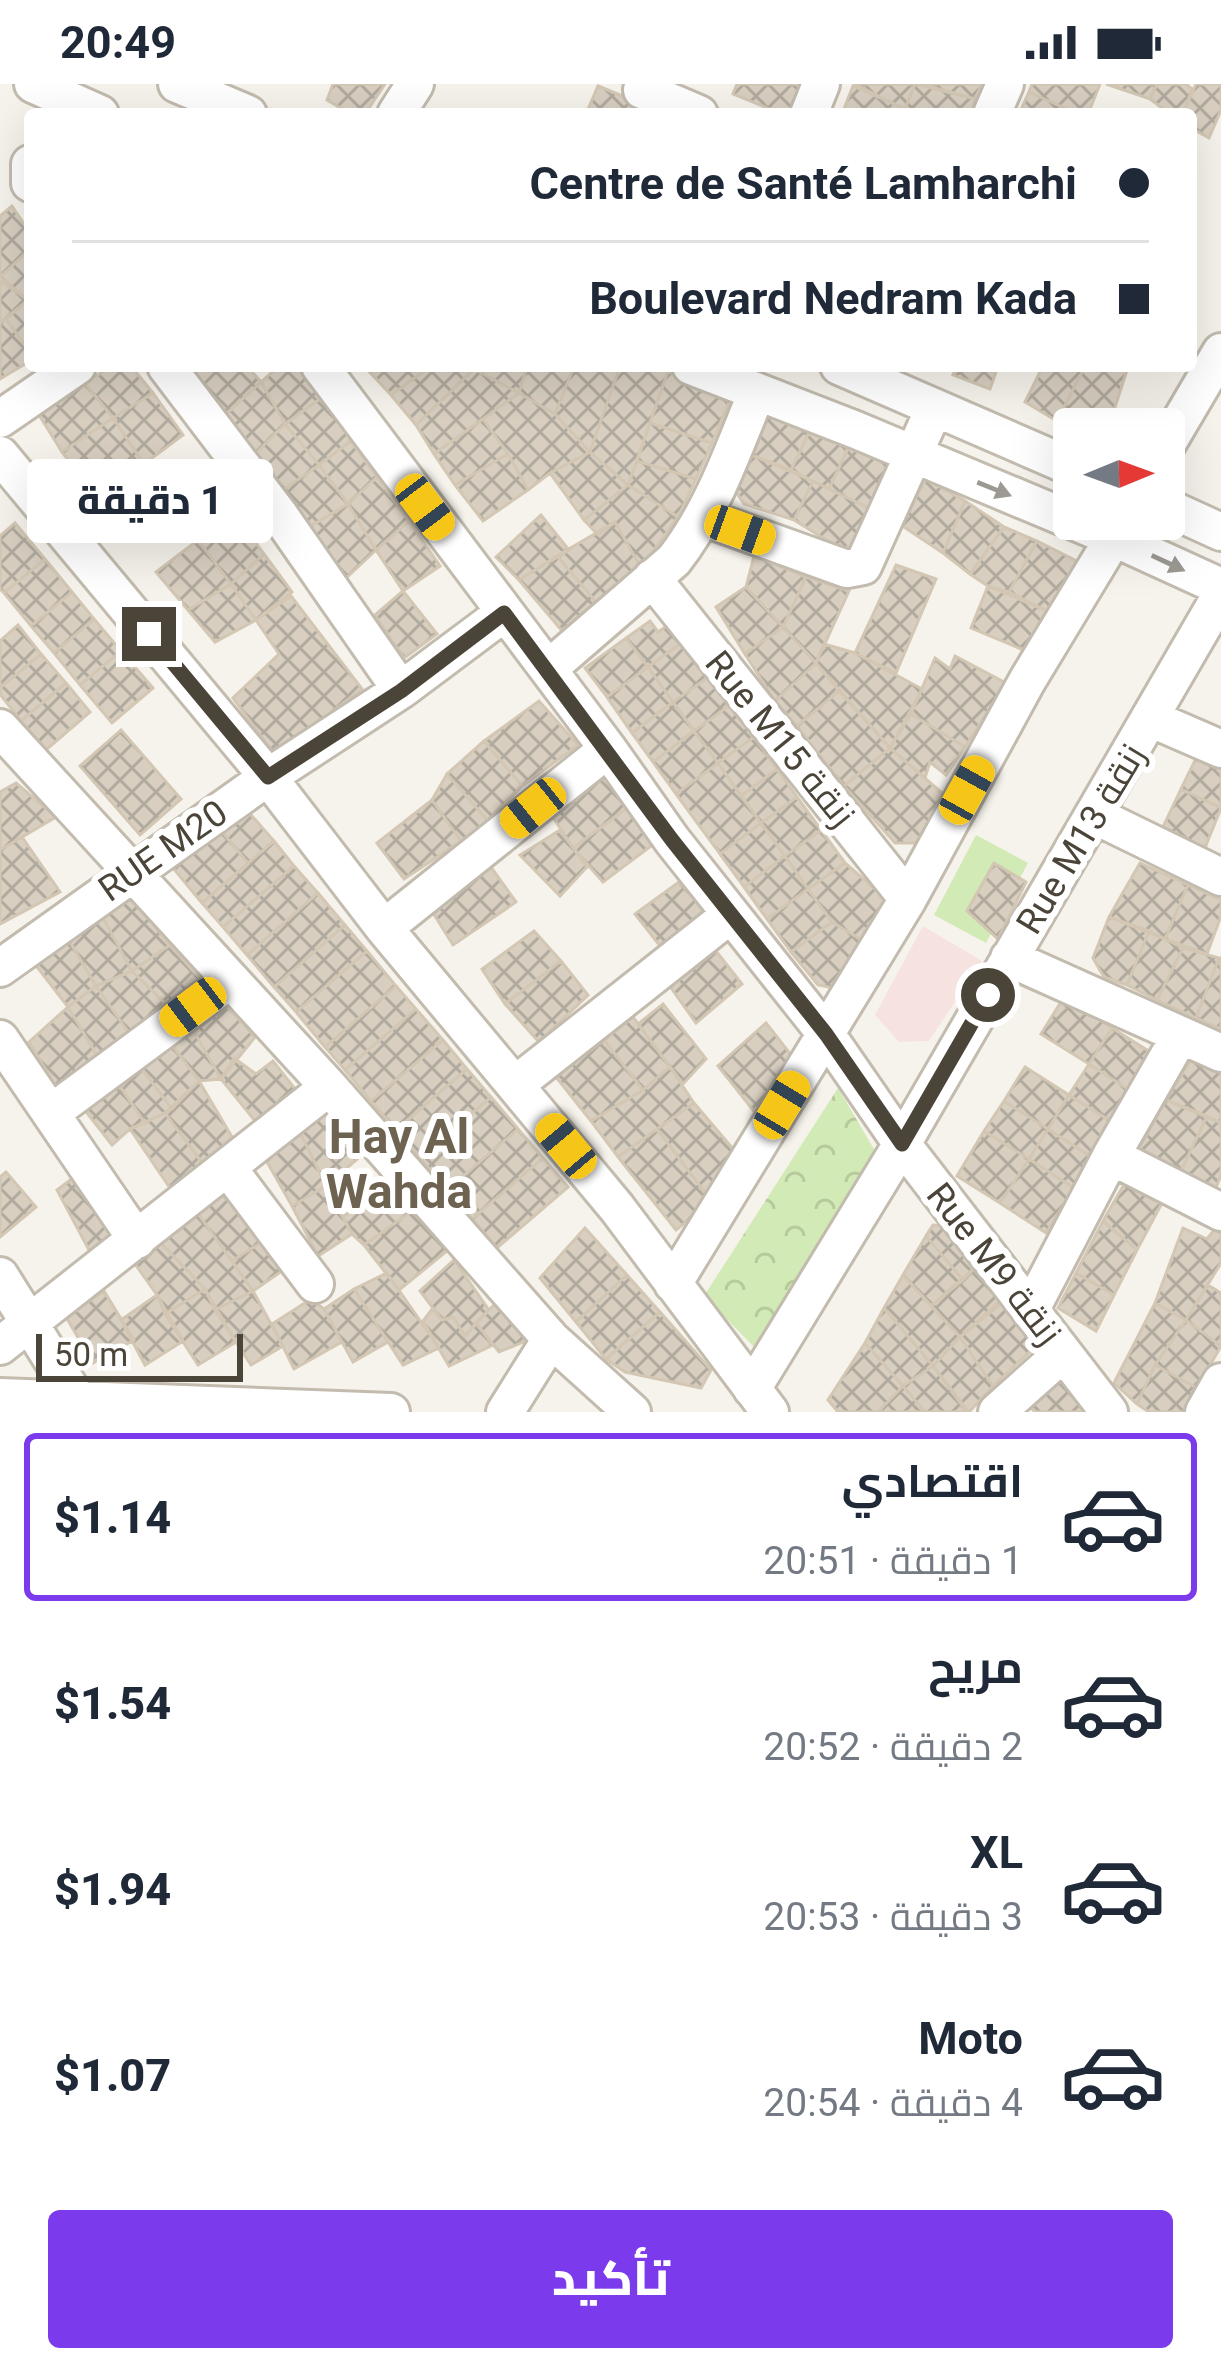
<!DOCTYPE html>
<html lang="ar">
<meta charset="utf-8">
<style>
body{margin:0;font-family:Roboto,Cairo,sans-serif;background:#f6f6f7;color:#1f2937;direction:rtl;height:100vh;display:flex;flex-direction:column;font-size:45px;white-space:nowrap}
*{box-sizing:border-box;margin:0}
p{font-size:39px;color:#747a83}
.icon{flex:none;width:66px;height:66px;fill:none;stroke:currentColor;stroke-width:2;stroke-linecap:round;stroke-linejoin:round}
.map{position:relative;height:1328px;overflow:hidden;direction:ltr}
.panel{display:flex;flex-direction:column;background:#fff;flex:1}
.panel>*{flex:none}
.guide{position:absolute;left:24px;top:24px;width:1173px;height:264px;border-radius:12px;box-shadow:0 12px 48px #0002;direction:rtl;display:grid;align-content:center;height:264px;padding:0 48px;background:#fff}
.needle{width:78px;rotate:89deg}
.fabs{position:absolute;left:1053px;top:324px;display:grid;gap:24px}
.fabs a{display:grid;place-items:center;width:132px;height:132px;border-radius:12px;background:#fff;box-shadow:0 12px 48px #0002;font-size:60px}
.scale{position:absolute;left:36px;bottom:30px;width:207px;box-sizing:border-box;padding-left:12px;border:6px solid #4b4439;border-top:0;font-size:33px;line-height:42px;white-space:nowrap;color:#4b4439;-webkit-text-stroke:9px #fff;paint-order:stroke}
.end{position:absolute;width:54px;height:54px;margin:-27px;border:15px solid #4b4439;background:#fff;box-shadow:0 0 0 6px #fff}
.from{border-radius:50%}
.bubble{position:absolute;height:84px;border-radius:12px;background:#fff;box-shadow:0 12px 48px #0002;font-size:39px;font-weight:800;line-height:84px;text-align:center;direction:rtl}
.car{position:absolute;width:36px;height:72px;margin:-36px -18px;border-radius:15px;box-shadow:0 0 9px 3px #0007;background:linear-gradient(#f5c518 24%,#345 0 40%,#f5c518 0 76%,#345 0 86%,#f5c518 0)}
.guide b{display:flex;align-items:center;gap:42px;height:114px;font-size:45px}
.guide b+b{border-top:3px solid #e0e1e3}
.guide i{width:30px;height:30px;background:#1f2937}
ul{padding:21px 0 0;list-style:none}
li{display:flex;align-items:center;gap:36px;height:168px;margin:0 24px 18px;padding:0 24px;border:6px solid transparent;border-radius:12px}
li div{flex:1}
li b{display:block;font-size:45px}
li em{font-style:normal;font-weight:800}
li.on{border-color:#7c3aed}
li>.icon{width:108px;height:108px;stroke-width:1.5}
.cta{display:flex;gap:24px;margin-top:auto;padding:24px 48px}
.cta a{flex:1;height:138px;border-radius:12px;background:#7c3aed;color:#fff;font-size:48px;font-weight:800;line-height:138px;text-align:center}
.status{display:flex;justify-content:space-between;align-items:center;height:84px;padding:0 60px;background:#fff;direction:ltr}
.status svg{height:33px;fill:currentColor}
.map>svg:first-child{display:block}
.medical{fill:#f6e3e0}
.forest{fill:url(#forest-crowns)}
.pitch{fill:#d2eab5}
.building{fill:url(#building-cross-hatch);stroke:#d3c7b4;stroke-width:3}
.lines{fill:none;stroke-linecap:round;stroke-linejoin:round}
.minor-casing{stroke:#c2bbae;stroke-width:42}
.minor{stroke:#fff;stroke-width:36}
.oneway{fill:#9c9892}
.route{stroke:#4b4439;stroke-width:15}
.labels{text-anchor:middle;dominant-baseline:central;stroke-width:12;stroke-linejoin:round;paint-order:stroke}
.street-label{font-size:36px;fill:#4b4439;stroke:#fff}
.district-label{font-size:48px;font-weight:bold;fill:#6e6250;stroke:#fff}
</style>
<div class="status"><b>20:49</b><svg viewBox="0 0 49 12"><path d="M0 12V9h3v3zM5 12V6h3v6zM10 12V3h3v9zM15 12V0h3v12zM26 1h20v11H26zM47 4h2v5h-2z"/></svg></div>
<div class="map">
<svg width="1221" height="1328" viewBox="0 0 1221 1328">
<defs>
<pattern id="forest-crowns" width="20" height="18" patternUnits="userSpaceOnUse" patternTransform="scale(3)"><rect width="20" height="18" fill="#d2eab5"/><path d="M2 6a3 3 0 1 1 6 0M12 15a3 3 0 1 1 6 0" fill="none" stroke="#b6ca9c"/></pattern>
<pattern id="building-cross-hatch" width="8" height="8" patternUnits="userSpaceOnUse" patternTransform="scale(3)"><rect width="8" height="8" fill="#d8cfc1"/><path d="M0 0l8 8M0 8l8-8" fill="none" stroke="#b1aa9e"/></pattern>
</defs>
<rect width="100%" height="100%" fill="#f6f3ec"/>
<path class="medical" d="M923 842 982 877 929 957 899 958 875 931Z"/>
<path class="forest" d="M838 1004 881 1077 757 1266 704 1212Z"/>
<path class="pitch" d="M976 751 1028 779 986 859 934 831Z"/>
<path class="building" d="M333 0H385L365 30H351L327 16Z
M737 0H806L792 30H782L733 10Z
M854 0H915L905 25Z
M915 0 975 15 970 30H916L905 25Z
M921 0H982L975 15Z
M1032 0H1100L1088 30H1078L1029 8Z
M1106 0H1157L1150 15Z
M1157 0H1186L1192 5 1183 30H1170L1150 15Z
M1196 0H1221V26L1209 54 1191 44V30H1183Z
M598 2 649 23 645 30H586Z
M853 2 905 25 904 30H842Z
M1029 8 1078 30H1019Z
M12 122 30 149V165L0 193V132Z
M30 165V215L28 216 0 193Z
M0 197 28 216 0 239Z
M28 216 30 218V268L6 235Z
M6 235 30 268V277L0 295V239Z
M112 282H131L153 309 113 334 85 299Z
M202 282H247L261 298 223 333 188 295Z
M279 282H299L324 312 285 340 261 298Z
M364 282H431L391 311Z
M431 282 474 285 416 341 391 311Z
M476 282H527L519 309 474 285Z
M527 282H574L555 330 519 309Z
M574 282H620L590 368 555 330Z
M620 282H659L668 287 628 401 590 368Z
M957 282H998L990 305 953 291Z
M1043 282H1085L1057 337 1025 318Z
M1085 282H1118L1127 286 1108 345 1074 346 1057 337Z
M474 285 519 309 434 370 416 341Z
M668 287 732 311 712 359 650 339Z
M261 298 285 340 253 372 223 333Z
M85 299 113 334 62 368 39 331Z
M153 309 183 351 144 380 113 334Z
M519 309 555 330 590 368 550 389 528 406 508 370 483 335Z
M324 312 351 357 319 381 285 340Z
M767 329 810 346 791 386 749 370Z
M113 334 144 380 96 412 62 368Z
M483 335 508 370 455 401 434 370Z
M650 339 712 359 696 395 637 377Z
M285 340 319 381 280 408 253 372Z
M810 346 848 364 829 405 791 386Z
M351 357 377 393 348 420 319 381Z
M848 364 889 379 871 425 829 405Z
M590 368 628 401 584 436 550 389Z
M508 370 528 406 483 437 455 401Z
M749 370 813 397 794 436 744 420 734 405Z
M637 377 696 395 678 433 628 401Z
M144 380 171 422 124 450 96 412Z
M319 381 348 420 309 443 280 408Z
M206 393 234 429 198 456 171 422Z
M377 393 409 437 376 466 348 420Z
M926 395 965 417 943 469 901 441Z
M813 397 871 425 858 460 841 465 794 436Z
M628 401 678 433 641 484 615 438 598 451 584 436Z
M965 417 1004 443 970 490 943 469Z
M348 420 376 466 344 496 309 443Z
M234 429 264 470 231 500 198 456Z
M541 431 569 466 519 496 496 473Z
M409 437 440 482 403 507 376 466Z
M615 438 641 484 596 518 557 472Z
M15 439 45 475 4 509 0 505V452Z
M1004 443 1037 457 1009 508 988 502 970 490Z
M198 456 231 500 188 526 156 488Z
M1037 457 1077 477 1047 527 1009 508Z
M264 470 292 508 256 536 231 500Z
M557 472 596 518 562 547 519 496Z
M754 472 806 493 783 543 746 503Z
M45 475 72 508 31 542 4 509Z
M896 481 936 495 896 589 855 569Z
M806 493 849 507 816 579 783 543Z
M231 500 256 536 215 558 188 526Z
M988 502 1047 527 1026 567 971 544Z
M746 503 783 543 745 570 716 523Z
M403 507 437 550 404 574 375 531Z
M72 508 94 535 54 569 31 542Z
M291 512 362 605 275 671 233 614 279 570 256 536Z
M94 535 121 567 80 601 54 569Z
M650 537 658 548 671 539 684 557 648 583 626 554Z
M18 541 41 570 0 604V557Z
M783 543 816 579 775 617 745 570Z
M626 554 648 583 607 613 585 584Z
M684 557 710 592 673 618 648 583Z
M824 560 855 569 922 605 890 664 816 579Z
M121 567 153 604 112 639 80 601Z
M41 570 66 599 21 637 0 610V604Z
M955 572 1006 599 965 663 911 630 935 574 950 585Z
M816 579 839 607 797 642 775 617Z
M648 583 673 618 632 649 607 613Z
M710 592 730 621 694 647 673 618Z
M66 599 90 628 46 666 21 637Z
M839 607 890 664 844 702 797 642Z
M539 617 578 661 522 702 484 657Z
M673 618 694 647 653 678 632 649Z
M730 621 754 653 718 679 694 647Z
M911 630 965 663 946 691 930 678 925 694 890 664Z
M121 646 181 715 140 751 80 682Z
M694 647 718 679 676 710 653 678Z
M754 653 777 685 741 712 718 679Z
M484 657 522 702 488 737 447 690Z
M1202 662 1221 671V724L1181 705Z
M890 664 949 715 915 759H895L844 702Z
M718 679 761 739 720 770 676 710Z
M777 685 797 713 761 739 741 712Z
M600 686 627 724 573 764 549 727Z
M447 690 488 737 461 757 432 716Z
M16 699 56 733 0 766V708Z
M1181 705 1221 724 1205 764 1163 743Z
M797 713 821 746 785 772 761 739Z
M432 716 461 757 404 795 377 759Z
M244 723 274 757 248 779 219 744Z
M627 724 655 759 603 798 573 764Z
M761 739 785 772 744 803 720 770Z
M219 744 248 779 202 819 173 784Z
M560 746 587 783 560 812 520 771Z
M821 746 845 779 808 805 785 772Z
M22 753 60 808 0 840V766Z
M274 757 294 782 223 843 202 819Z
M785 772 808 805 767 835 744 803Z
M485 775 516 818 453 861 427 819Z
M845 779 888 816 865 858 832 838 808 805Z
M994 779 1026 798 998 855 967 827Z
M1140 779 1188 801 1165 855 1109 833Z
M294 782 318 809 247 871 223 843Z
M679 798 706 827 660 862 635 830Z
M1188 801 1221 816V832L1207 870 1165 855Z
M808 805 832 838 791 868 767 835Z
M318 809 345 841 274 903 247 871Z
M131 812 170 861 132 887 102 832Z
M102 832 132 887 96 902 66 851Z
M1109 833 1149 847 1127 901 1104 893 1093 874Z
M832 838 865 858 839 905 818 901 791 868Z
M345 841 367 867 296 928 274 903Z
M534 847 561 877 505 920 482 885Z
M1149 847 1183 864 1157 916 1127 901Z
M66 851 96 902 68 923 30 874Z
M170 861 204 899 171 925 132 887Z
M712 862 742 900 696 939 669 901Z
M1183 864 1219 874 1196 934 1157 916Z
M367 867 396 902 325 963 296 928Z
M1219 874H1221V945L1196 934Z
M561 877 588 911 539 958 505 920Z
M132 887 171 925 131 952 96 902Z
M96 902 131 952 98 973 68 923Z
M396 902 416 925 345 986 325 963Z
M1064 913 1112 944 1089 980 1041 950Z
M221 916 255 953 221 995 192 944Z
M663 920 706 975 683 1000 638 940Z
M68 923 98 973 57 1004 29 958Z
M416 925 443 956 371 1017 345 986Z
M633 933 670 983 643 1006 604 956Z
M766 939 792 972 757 1031 718 982Z
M192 944 221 995 199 997 166 953Z
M1112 944 1158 973 1134 1009 1089 980Z
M166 953 199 997 172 1025 138 980Z
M443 956 467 985 396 1046 371 1017Z
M604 956 643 1006 591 1037 556 993Z
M1194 971 1221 983V1039L1166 1016Z
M234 974 256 990 273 977 299 1010 260 1043 221 995Z
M138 980 172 1025 145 1039 117 998Z
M1089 980 1134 1009 1115 1040 1069 1011Z
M670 983 694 1019 618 1073 591 1037 643 1006Z
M1025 983 1069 1011 1048 1045 1004 1017Z
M467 985 491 1013 420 1074 396 1046Z
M199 997 232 1053 203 1080 165 1029Z
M117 998 145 1039 130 1045 112 1061 80 1020Z
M1069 1011 1115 1040 1093 1074 1048 1045Z
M491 1013 518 1045 447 1106 420 1074Z
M1166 1016 1207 1032 1180 1089 1138 1067Z
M1004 1017 1048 1045 1029 1075 984 1047Z
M694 1019 739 1072 712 1118 657 1045Z
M328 1022 363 1070 326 1102 299 1046Z
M165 1029 203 1080 172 1107 130 1045Z
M1207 1032 1221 1039V1091L1214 1109 1180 1089Z
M518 1045 543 1074 472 1135 447 1106Z
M657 1045 712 1118 676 1146 618 1073Z
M1048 1045 1093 1074 1074 1104 1029 1075Z
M299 1046 326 1102 292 1122 266 1076Z
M984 1047 1029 1075 1000 1119 957 1092Z
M543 1074 568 1103 497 1164 472 1135Z
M1029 1075 1074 1104 1046 1149 1000 1119Z
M85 1085 127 1146 90 1168 57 1106Z
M6 1088 36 1123 0 1153V1093Z
M390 1096 415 1125 364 1161 352 1150 343 1133Z
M1126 1097 1162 1119 1137 1166 1103 1137Z
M237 1100 268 1154 232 1177 197 1128Z
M326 1102 352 1150 318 1172 292 1122Z
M415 1125 448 1166 399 1206 364 1161Z
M197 1128 253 1207 215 1226 205 1205 160 1158Z
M1103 1137 1137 1166 1114 1211 1076 1189Z
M933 1141 950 1143 979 1180 963 1196 926 1152Z
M585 1144 627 1191 576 1238 540 1194Z
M1183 1144 1207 1155 1215 1145 1221 1150V1179L1186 1236 1155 1219Z
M926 1152 963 1196 931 1222 903 1191Z
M268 1154 289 1182 253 1207 232 1177Z
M160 1158 205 1205 165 1230 157 1211 133 1177Z
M454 1176 489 1226 465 1252 453 1233 442 1236 420 1207Z
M979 1180 1003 1214 960 1253 931 1222Z
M387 1189 439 1264 403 1281 354 1205Z
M1076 1189 1114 1211 1096 1247 1058 1224Z
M627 1191 660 1228 606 1275 576 1238Z
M903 1191 960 1253 933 1282 884 1224Z
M1208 1201 1221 1209V1262L1186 1236Z
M205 1205 236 1258 198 1281 165 1230Z
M354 1205 388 1258 353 1278 324 1225Z
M104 1207 134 1256 93 1279 66 1233Z
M253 1207 283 1262 251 1281 215 1226Z
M157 1211 183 1257 145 1281 121 1236Z
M311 1215 324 1225 342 1258 294 1285 272 1240Z
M500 1215 533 1254 499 1268 476 1239Z
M1002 1219 1036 1262 993 1302 960 1253Z
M1155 1219 1186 1236 1155 1281 1137 1320 1114 1299Z
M884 1224 933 1282 903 1302 865 1259Z
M432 1225 442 1236 453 1233 465 1252 476 1239 493 1261 449 1282 423 1237Z
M660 1228 711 1286 701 1304 625 1288 606 1275Z
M1186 1236 1221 1262 1197 1304 1155 1281Z
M960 1253 993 1302 969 1328 933 1282Z
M865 1259 903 1302 878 1328H838L828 1316Z
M1155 1281 1197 1304 1185 1328H1149L1137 1320Z
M933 1282 967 1328H925L903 1302Z
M1055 1282 1088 1328H1035L1020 1312Z
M903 1302 925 1328H878Z"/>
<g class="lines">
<defs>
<path id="minor" d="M33 0 100 30
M177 0 248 30
M642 6 699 30
M396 30 415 0
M809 30 821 0
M992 30 1005 0
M30 80V99
M166 282 280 432 401 606
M320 282 608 665 672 756 826 950 902 1060 1109 1328
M691 282 856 346 1116 455 1221 503
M839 282 1074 384
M0 335 77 282
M1164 365 1221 268
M0 371 268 693 384 844 617 1124 770 1328
M1164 422 1221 448
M705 434 847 485 863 482 934 325
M652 494 908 815
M548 585 674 476C713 426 733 366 757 308
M1152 635 1221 665
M0 644 329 1003 551 1255 632 1328
M1096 732 1221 793
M384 844 608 665
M1009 874 1221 969
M0 884 268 693 401 606 504 529
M0 955 137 1156
M515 1001 730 831
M51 1029 229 897
M1111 1072 1221 1128
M228 1084 315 1200
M0 1192 78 1317
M673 1200 908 815 1027 597 1125 435
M1030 1227 1111 1072 1180 952
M0 1262 329 1003
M752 1305 902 1060 1221 511
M0 1313 391 1328
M505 1328 551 1255
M997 1328 1063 1269
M1204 1328 1221 1298"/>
</defs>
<use href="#minor" class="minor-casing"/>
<use href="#minor" class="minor"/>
</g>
<defs><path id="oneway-solid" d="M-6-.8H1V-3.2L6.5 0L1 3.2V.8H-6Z" transform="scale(3)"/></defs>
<g class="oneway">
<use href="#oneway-solid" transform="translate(994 405) rotate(22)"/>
<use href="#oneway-solid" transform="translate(1168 479) rotate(25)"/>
</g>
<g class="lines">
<path class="route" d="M149 550 268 693 401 607 504 529 672 756 826 950 902 1060 988 911"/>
</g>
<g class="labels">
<g class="street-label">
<text transform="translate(780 655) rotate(51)">Rue M15 زنقة</text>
<text transform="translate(1081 755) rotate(-59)">Rue M13 زنقة</text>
<text transform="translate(163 767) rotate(-35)">RUE M20</text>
<text transform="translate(994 1180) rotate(52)">Rue M9 زنقة</text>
</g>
<g class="district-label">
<text x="399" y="1052">Hay Al<tspan x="399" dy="55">Wahda</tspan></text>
</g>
</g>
</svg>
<div class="fabs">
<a><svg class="needle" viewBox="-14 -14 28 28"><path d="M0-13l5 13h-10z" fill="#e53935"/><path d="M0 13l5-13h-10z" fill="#747a83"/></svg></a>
</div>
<div class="scale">50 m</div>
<i class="end from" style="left:988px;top:911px"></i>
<i class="end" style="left:149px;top:550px"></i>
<div class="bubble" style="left:27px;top:375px;width:246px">1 دقيقة</div>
<i class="car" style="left:425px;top:423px;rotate:143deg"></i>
<i class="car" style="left:740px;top:446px;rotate:110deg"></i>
<i class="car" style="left:967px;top:706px;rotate:29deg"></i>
<i class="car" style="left:533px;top:724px;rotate:231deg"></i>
<i class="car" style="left:193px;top:923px;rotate:233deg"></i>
<i class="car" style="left:782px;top:1021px;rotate:31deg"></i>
<i class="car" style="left:566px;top:1062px;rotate:320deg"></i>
<div class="guide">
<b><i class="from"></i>Centre de Santé Lamharchi</b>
<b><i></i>Boulevard Nedram Kada</b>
</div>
</div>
<section class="panel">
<ul>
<li class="on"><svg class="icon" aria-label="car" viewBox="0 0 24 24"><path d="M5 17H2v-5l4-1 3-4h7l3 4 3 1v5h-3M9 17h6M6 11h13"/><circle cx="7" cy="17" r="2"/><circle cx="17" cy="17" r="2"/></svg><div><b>اقتصادي</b><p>1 دقيقة · 20:51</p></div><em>$1.14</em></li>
<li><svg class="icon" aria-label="car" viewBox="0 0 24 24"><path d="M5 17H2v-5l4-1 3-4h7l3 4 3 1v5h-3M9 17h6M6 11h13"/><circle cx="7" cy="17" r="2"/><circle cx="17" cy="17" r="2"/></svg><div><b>مريح</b><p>2 دقيقة · 20:52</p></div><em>$1.54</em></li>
<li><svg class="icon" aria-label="car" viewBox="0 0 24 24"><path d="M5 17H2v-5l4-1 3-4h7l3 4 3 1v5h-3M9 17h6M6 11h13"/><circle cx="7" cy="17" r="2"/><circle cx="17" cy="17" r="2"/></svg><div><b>XL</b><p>3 دقيقة · 20:53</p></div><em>$1.94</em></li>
<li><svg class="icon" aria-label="car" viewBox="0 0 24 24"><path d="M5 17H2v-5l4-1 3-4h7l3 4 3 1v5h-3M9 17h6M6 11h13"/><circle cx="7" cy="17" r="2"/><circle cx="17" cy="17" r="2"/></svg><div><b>Moto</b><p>4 دقيقة · 20:54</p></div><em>$1.07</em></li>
</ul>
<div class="cta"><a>تأكيد</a></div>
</section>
